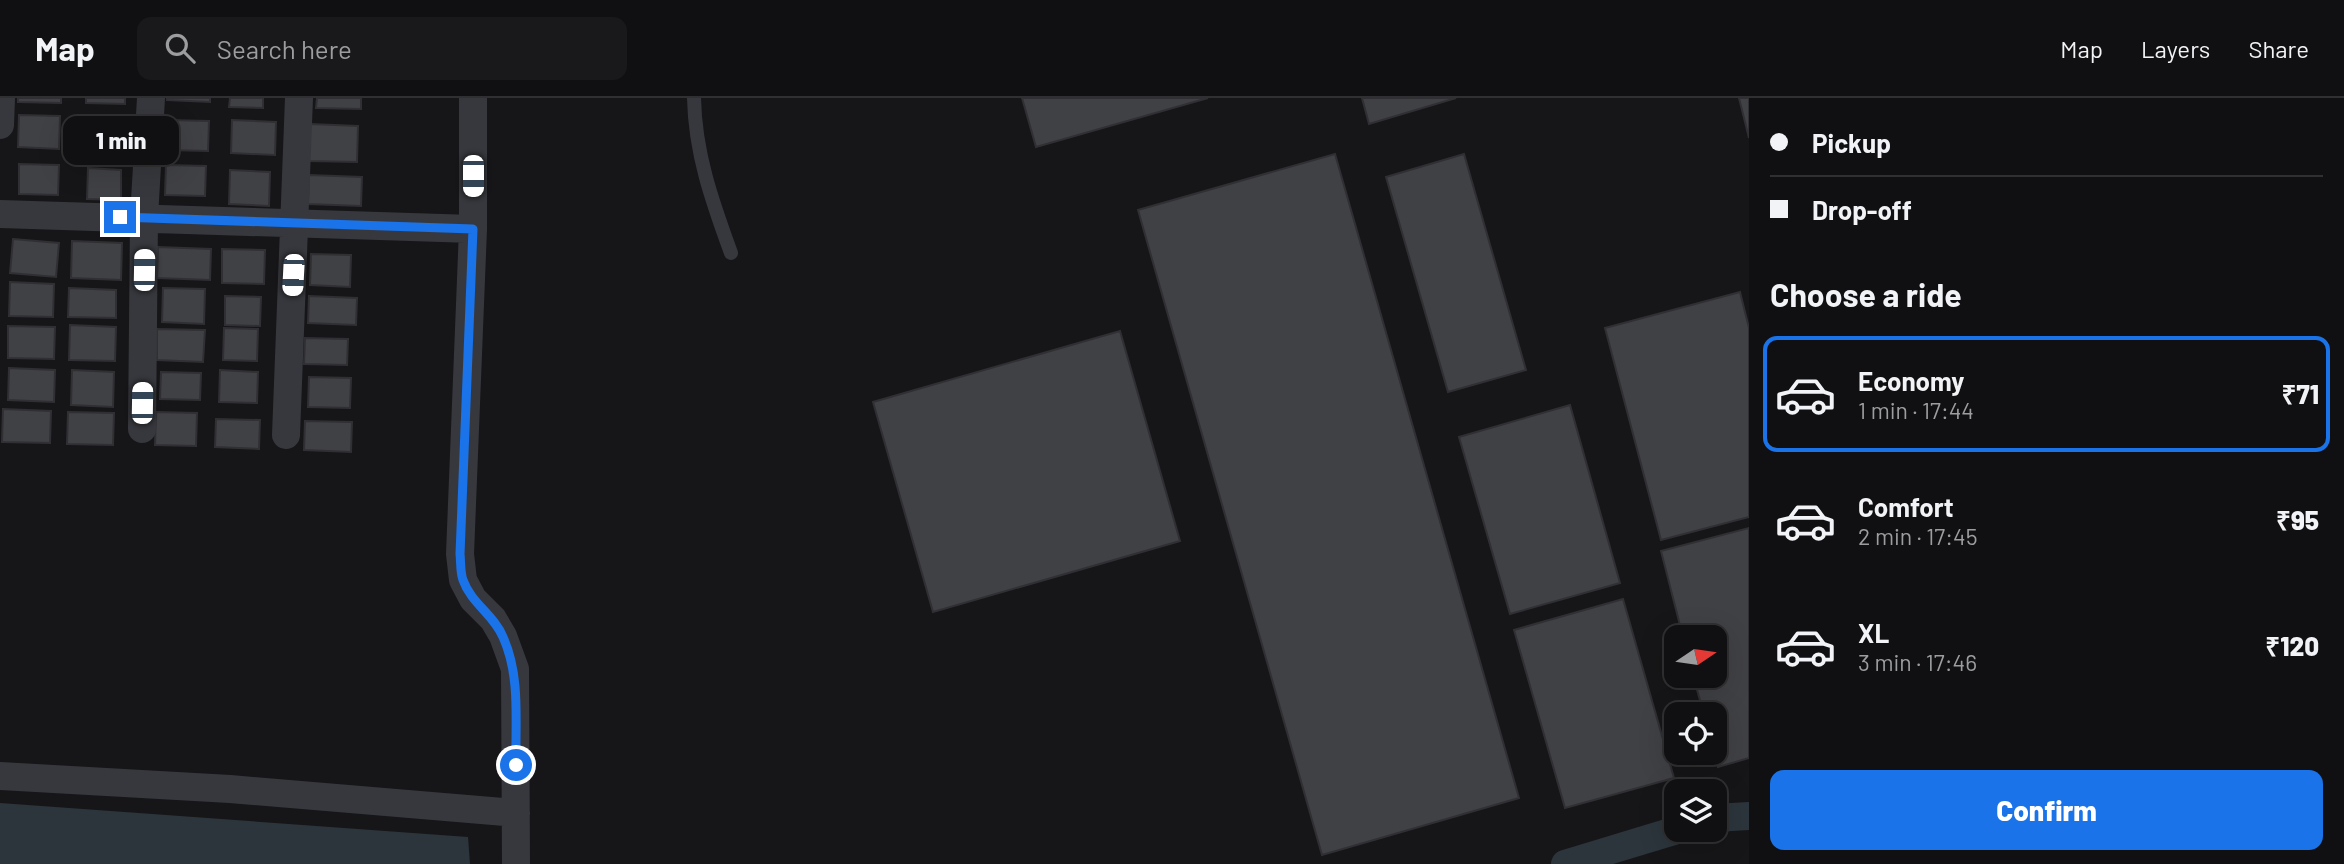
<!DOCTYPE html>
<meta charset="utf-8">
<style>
body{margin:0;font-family:Barlow,sans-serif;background:#19191b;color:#f1f3f6;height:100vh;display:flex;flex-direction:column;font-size:26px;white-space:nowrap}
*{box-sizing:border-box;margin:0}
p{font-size:23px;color:#9c9d9f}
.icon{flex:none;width:38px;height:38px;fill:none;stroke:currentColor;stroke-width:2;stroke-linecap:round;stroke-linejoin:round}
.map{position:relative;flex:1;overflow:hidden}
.panel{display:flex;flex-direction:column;background:#101012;width:595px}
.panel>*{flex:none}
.guide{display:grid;align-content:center;height:154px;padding:0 21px;background:#101012}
.needle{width:46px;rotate:77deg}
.buttons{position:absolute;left:1664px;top:527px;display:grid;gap:14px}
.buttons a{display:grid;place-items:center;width:63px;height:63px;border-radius:14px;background:#101012;box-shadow:0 7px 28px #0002,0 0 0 2px #303032;font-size:35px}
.end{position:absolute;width:32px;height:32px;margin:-16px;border:9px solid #1a73e8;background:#fff;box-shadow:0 0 0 4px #fff}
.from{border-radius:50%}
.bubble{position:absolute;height:49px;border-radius:14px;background:#101012;box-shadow:0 7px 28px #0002,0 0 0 2px #303032;font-size:23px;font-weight:800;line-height:49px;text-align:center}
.car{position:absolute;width:21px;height:42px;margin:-21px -10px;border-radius:9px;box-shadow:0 0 5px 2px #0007;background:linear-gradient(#fff 24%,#345 0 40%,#fff 0 76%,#345 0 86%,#fff 0)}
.guide b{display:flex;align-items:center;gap:24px;height:66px;font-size:26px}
.guide b+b{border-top:2px solid #303032}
.guide i{width:18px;height:18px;background:#f1f3f6}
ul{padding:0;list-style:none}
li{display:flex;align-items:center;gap:21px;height:116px;margin:0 14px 10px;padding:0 7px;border:4px solid transparent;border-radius:14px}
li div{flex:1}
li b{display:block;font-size:26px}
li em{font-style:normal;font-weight:800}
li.on{border-color:#1a73e8}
li>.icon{width:63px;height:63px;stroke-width:1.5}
h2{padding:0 21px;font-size:32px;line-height:84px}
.cta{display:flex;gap:14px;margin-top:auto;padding:14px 21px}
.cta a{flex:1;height:80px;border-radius:14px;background:#1a73e8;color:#fff;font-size:28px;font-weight:800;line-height:80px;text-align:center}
header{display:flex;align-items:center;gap:42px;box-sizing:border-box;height:98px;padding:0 35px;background:#101012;border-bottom:2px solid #303032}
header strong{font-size:33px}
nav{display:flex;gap:38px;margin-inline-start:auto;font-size:24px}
.search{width:490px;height:63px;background:#19191b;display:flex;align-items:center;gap:18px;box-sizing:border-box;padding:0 24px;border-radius:14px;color:#9c9d9f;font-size:26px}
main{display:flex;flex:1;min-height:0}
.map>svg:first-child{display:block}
.water{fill:#2c353c}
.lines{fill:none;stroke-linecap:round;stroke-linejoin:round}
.canal{stroke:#2c353c;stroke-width:28}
.building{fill:#404145;stroke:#303034;stroke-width:2}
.service{stroke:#37383d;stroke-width:14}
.minor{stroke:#37383d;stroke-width:28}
.route{stroke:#1a73e8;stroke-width:9}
</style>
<header>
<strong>Map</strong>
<div class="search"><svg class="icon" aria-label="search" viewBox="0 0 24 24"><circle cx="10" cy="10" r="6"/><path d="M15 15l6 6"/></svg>Search here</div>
<nav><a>Map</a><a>Layers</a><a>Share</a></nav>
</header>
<main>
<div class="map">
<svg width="1749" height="766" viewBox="0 0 1749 766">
<rect width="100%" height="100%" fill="#161618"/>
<path class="water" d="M0 705 468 739 470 766H0Z"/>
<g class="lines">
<path class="canal" d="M1715 720 1749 718
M1565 766 1677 732"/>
</g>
<path class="building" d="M18 0H61V5L18 4Z
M86 0H125V6L86 5Z
M167 0H210V4L167 2Z
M230 0H263V10L229 9Z
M317 0H361V11L316 10Z
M1022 0H1208L1036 49Z
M1362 0H1456L1369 26Z
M1739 0H1749V40Z
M19 17 60 18 59 51 18 49Z
M91 21 125 22V51L91 49Z
M167 22 209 23 208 53 166 52Z
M232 22 276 24 275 57 231 55Z
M310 26 358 28 357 64 309 63Z
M1335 56 1519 700 1322 757 1138 112Z
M1464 56 1526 272 1448 294 1386 79Z
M19 66 59 67 58 97 19 96Z
M166 67 206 68 205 98 165 97Z
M88 70 121 72V102L87 101Z
M230 72 270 74 269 108 229 106Z
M309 77 362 79 361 108 308 106Z
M13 141 59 145 56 179 10 175Z
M72 143 122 145 121 182 71 180Z
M158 149 211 151 210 182 157 180Z
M222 151 265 152 264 186 222 185Z
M311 156 351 157 350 189 310 187Z
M10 184 54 186 53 219 9 218Z
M69 190 116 192V220L68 219Z
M163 190 205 191 204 226 162 224Z
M1740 194 1749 230V419L1661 442 1605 230Z
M225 198 261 199 260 228 225 227Z
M309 198 357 200 356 227 308 225Z
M70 227 116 229 115 263 69 262Z
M8 228 55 229 54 261 8 260Z
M224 230 258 231 257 263 223 262Z
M157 231 205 232 203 264 157 262Z
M1120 233 1180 443 933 514 873 304Z
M305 240 348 241 347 267 304 266Z
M9 270 55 272 54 304 8 302Z
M72 272 114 274 113 309 71 307Z
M220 272 258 274 257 305 219 304Z
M161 274 201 275 200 302 160 301Z
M309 279 351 280 350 310 308 309Z
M1570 307 1620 485 1510 516 1459 339Z
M3 311 51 313 50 345 2 344Z
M68 314 114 315 113 347 67 346Z
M156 314 197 315 196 348 155 347Z
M216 321 260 322 259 351 215 349Z
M305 323 352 324 351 354 304 352Z
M1749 430V660L1718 669 1714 654 1715 616H1704L1693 578H1715V539H1683L1661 453Z
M1623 501 1674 680 1565 710 1514 532Z"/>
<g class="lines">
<path class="service" d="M694 0C695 55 712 103 731 155"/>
<path class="minor" d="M473 0V131L460 456 463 482 473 501 493 521 503 538 515 571 516 766
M0 27 1 0
M0 116 473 131
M142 331 144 119 151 0
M286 337 299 0
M0 678 230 691 516 715"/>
</g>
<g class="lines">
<path class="route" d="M120 119 473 131 460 456C461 464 460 474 463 482 471 505 494 517 503 539 521 579 515 624 516 667"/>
</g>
</svg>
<div class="buttons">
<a><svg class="needle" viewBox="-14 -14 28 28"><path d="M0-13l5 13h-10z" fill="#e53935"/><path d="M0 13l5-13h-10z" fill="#9c9d9f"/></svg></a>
<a><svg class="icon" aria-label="locate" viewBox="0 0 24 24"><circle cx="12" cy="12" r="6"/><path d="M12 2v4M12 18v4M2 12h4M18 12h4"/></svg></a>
<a><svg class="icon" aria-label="layers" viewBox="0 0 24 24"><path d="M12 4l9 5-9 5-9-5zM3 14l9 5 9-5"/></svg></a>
</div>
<i class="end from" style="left:516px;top:667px"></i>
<i class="end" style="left:120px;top:119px"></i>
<div class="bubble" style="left:63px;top:18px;width:116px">1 min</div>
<i class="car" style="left:473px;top:78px;rotate:180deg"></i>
<i class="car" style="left:144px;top:172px;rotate:1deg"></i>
<i class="car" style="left:293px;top:177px;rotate:183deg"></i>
<i class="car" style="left:142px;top:305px;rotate:1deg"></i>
</div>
<section class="panel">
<div class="guide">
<b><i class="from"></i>Pickup</b>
<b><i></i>Drop-off</b>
</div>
<h2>Choose a ride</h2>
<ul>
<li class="on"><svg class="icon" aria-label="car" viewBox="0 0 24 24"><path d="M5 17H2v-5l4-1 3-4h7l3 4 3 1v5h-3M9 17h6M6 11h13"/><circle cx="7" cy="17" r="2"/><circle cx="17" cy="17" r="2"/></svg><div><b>Economy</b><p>1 min · 17:44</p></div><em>₹71</em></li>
<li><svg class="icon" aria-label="car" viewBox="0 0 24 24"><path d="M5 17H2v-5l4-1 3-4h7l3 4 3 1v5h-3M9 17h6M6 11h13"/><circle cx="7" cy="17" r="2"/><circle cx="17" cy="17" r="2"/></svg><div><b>Comfort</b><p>2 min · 17:45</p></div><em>₹95</em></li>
<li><svg class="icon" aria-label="car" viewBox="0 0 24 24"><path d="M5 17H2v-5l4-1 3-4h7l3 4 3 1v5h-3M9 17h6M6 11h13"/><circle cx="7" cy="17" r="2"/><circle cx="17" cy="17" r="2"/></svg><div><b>XL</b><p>3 min · 17:46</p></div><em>₹120</em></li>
</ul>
<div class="cta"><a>Confirm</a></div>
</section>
</main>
